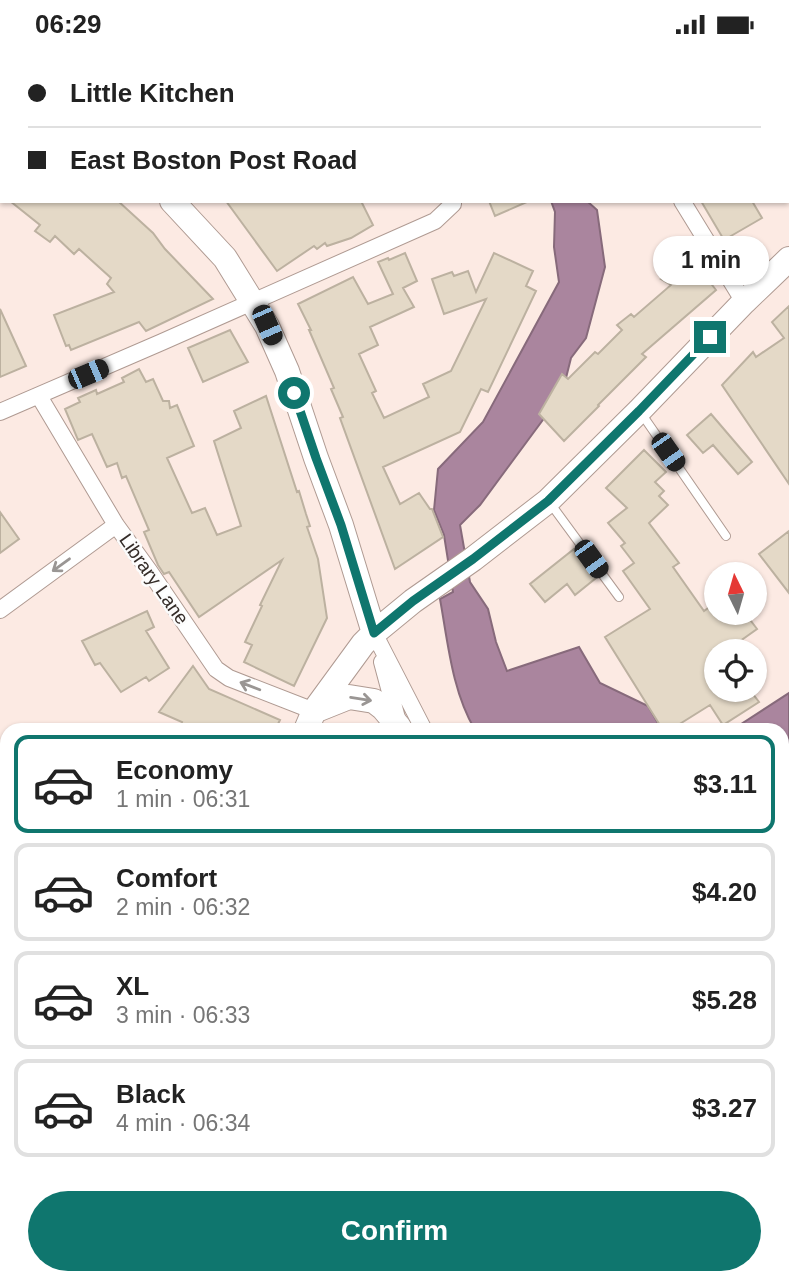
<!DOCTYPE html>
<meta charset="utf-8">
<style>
body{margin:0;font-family:Helvetica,sans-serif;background:#f6f6f6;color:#222;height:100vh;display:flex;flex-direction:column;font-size:26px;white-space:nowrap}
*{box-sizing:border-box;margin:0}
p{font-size:23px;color:#767676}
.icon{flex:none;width:38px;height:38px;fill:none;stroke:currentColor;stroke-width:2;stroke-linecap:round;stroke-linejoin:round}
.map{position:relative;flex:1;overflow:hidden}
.details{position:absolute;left:0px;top:674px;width:789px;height:562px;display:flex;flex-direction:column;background:#fff;border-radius:21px 21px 0 0;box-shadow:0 2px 5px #0004}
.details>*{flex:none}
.banner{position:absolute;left:0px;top:0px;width:789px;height:154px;box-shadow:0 2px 5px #0004;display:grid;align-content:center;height:154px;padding:0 28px;background:#fff}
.needle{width:46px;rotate:355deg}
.buttons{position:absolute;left:704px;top:513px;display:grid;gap:14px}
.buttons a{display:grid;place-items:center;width:63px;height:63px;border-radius:50%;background:#fff;box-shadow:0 2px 5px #0004;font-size:35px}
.end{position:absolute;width:32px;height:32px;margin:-16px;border:9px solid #0f766e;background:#fff;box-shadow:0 0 0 4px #fff}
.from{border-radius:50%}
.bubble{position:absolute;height:49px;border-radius:24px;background:#fff;box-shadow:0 2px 5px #0004;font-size:23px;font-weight:800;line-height:49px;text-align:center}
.car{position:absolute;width:21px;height:42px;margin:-21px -10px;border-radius:9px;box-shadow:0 0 5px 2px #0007;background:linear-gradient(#222 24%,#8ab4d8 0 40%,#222 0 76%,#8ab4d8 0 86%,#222 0)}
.banner b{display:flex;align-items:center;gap:24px;height:66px;font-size:26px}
.banner b+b{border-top:2px solid #e0e0e0}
.banner i{width:18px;height:18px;background:#222}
ul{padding:12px 0 0;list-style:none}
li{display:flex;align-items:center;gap:21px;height:98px;margin:0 14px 10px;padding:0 14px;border:4px solid #e0e0e0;border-radius:14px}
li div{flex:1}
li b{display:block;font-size:26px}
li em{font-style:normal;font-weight:800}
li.selected{border-color:#0f766e}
li>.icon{width:63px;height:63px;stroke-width:1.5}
.button{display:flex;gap:14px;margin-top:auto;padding:14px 28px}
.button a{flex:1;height:80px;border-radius:42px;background:#0f766e;color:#fff;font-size:28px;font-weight:800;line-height:80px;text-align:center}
.status{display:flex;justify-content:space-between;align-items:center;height:49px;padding:0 35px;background:#fff;direction:ltr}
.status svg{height:19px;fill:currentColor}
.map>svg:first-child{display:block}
.green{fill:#dde0bd}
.water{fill:#aa859e;stroke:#876a7b;stroke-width:2}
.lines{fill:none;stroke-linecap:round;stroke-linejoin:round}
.river{stroke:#aa859e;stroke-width:30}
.building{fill:#e4d9c7;stroke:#bcb1a0;stroke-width:2}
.lane-casing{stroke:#af9a92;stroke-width:10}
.street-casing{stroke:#af9a92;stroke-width:18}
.primary-casing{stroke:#af9a92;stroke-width:26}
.path{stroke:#988b85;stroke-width:2.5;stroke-dasharray:5 3.5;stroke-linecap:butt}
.lane{stroke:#fff;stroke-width:8}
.street{stroke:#fff;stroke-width:16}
.primary{stroke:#fff;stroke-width:24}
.oneway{stroke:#9a9694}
.route{stroke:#0f766e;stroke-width:9}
.labels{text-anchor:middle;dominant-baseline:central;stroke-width:5;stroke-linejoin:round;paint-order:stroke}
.street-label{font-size:19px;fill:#342c28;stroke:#fcfcfc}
</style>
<div class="status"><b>06:29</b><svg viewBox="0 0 49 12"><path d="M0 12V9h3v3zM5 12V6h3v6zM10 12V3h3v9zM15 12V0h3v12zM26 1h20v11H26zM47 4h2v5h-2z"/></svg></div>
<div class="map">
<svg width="789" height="1234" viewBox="0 0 789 1234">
<rect width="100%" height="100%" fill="#fceae3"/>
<path class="green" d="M319 1228H744L756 1234H314Z"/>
<path class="water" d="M551 152H587L597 161 605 218 586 289 571 309 566 329 545 368 480 456 460 476 470 533 488 560 496 593 507 622 579 598 600 634 648 657 662 681H475C452 642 448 594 440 550L453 543 444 486 434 461 438 420 483 373 559 233 554 198 555 163Z
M789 644V1227L782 1224V681H732Z"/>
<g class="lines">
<path class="river" d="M493 0 494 2"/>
</g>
<path class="building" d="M10 152H118L153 184 165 200 213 250 146 282 139 273 71 301 69 296 66 297 54 266 114 243 107 235 111 229 79 200 74 205 55 187 50 193 35 182 40 176Z
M226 152H361L373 176 351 189 327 197 325 194 317 200 314 197 277 222Z
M489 152H529L495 167Z
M701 152H752L762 169 724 191Z
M405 204 417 232 403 239 414 258 370 278 378 296 359 305 376 342 372 344 384 369 429 348 423 335 451 322 486 250 444 265 432 230 452 223 454 227 468 222 476 243 494 204 533 222 526 237 536 242 488 343 481 340 460 383 383 418 400 455 419 444 430 460H432L443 488 395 520 340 369 343 368 331 340 334 339 309 281H311L298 255 353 228 368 255 393 245 378 213 388 209 389 211Z
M692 210 716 241 642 305 646 308 598 356 599 357 564 392 539 365 562 325 568 330 595 303 598 305 622 281 617 276 631 265 634 268 671 236 661 230Z
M789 257V435L722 336 753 303 756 308 784 289 772 273Z
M0 260 26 317 0 328Z
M230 281 248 313 203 333 188 299Z
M139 320 146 333 153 330 163 352H169L170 359 177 356 194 397 167 409 192 464 205 459 217 486 241 477 214 392 241 379 234 362 266 347 297 443 299 442 306 465 310 477 307 478 318 510 327 569 294 637 244 613 252 596 245 593 262 557 260 556 282 511 199 568 169 523 164 525 158 516 144 483 149 481 126 427 122 429 117 414 107 418 92 385 78 391 65 360 80 353 78 349 96 341 97 345 124 333 122 329Z
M711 365 752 413 738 425 713 396 703 404 687 386Z
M644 401 666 423 655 433 664 442 659 447 668 456 649 474 679 514 673 518 704 562 716 553V564H745L757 580 726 602H716V640H749L759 653 723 676 710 656 670 681H663L605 588 650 560 623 522 634 514 621 497 625 494 608 474 627 459 606 439Z
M0 463 19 490 0 504Z
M789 482V544L759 505Z
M574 500 596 529 575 546 567 535 545 553 530 535Z
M147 562 154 578 146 582 169 619 149 632 146 628 121 643 100 614 95 616 82 592Z
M193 617 209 640 280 671 275 681H179L182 673 159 663Z"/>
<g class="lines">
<defs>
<path id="lane" d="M641 364 726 487
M550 454 619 548
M284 1234 289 1228"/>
<path id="street" d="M402 0V2
M587 0 588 2
M451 2 453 0
M682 152 744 253
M39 347 116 476 150 523 216 620 229 629 314 662
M0 363 162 293 435 172 453 155V152
M0 561 116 476
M374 584 424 681
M382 613 397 669
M0 903 7 907
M632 1228 636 1234
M713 1228 717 1234
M579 1234 582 1228"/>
<path id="primary" d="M0 12 2 14
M172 152 225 209 267 277 287 322 316 409 341 476 374 584
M314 662 349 648 374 652 383 659 399 678
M306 681 314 662 363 595 374 584 413 552 473 510 548 452 639 362 744 253 789 210
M12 1234 16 1228"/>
</defs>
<use href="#lane" class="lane-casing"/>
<use href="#street" class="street-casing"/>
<use href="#primary" class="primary-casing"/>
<path class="path" d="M782 1091 789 1097
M742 1228 763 1234"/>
<use href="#lane" class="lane"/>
<use href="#street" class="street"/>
<use href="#primary" class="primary"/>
</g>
<defs><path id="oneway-shaft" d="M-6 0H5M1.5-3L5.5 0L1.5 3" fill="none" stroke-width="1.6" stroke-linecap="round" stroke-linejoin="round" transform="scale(1.75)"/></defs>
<g class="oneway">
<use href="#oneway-shaft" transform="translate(61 516) rotate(144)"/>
<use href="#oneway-shaft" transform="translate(250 637) rotate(-159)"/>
<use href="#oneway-shaft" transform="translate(361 650) rotate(9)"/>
</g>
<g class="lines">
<path class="route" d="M294 344 316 409 341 476 374 584 413 552 473 510 548 452 639 362 710 288"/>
</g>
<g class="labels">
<g class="street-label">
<text transform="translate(154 530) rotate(55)">Library Lane</text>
</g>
</g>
</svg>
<div class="buttons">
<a><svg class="needle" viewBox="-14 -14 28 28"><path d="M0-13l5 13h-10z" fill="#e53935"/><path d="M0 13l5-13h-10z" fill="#767676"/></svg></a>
<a><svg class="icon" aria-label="locate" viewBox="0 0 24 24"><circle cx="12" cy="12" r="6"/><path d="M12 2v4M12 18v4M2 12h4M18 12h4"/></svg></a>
</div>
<i class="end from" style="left:294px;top:344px"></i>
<i class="end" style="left:710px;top:288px"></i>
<div class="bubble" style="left:653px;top:187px;width:116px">1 min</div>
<i class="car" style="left:267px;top:276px;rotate:156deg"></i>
<i class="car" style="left:88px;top:325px;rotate:67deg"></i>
<i class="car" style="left:668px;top:403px;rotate:145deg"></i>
<i class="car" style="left:591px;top:510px;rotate:144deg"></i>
<div class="banner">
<b><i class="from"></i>Little Kitchen</b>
<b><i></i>East Boston Post Road</b>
</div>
<section class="details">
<ul>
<li class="selected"><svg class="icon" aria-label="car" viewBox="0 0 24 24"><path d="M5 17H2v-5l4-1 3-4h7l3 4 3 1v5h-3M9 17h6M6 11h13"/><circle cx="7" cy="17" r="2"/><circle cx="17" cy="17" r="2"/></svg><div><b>Economy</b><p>1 min · 06:31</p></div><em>$3.11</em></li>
<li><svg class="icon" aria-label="car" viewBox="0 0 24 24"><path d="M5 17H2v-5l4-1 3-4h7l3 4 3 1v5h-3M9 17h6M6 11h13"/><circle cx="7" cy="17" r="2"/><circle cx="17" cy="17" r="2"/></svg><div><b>Comfort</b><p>2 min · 06:32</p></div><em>$4.20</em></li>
<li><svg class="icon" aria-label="car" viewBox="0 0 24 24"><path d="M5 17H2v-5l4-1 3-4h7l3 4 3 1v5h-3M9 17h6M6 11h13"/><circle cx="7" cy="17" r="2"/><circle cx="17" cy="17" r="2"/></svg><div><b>XL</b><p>3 min · 06:33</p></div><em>$5.28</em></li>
<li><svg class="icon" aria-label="car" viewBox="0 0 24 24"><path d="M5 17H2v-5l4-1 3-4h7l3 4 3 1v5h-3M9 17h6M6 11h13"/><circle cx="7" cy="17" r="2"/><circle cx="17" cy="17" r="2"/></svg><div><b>Black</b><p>4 min · 06:34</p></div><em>$3.27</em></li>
</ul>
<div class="button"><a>Confirm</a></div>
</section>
</div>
